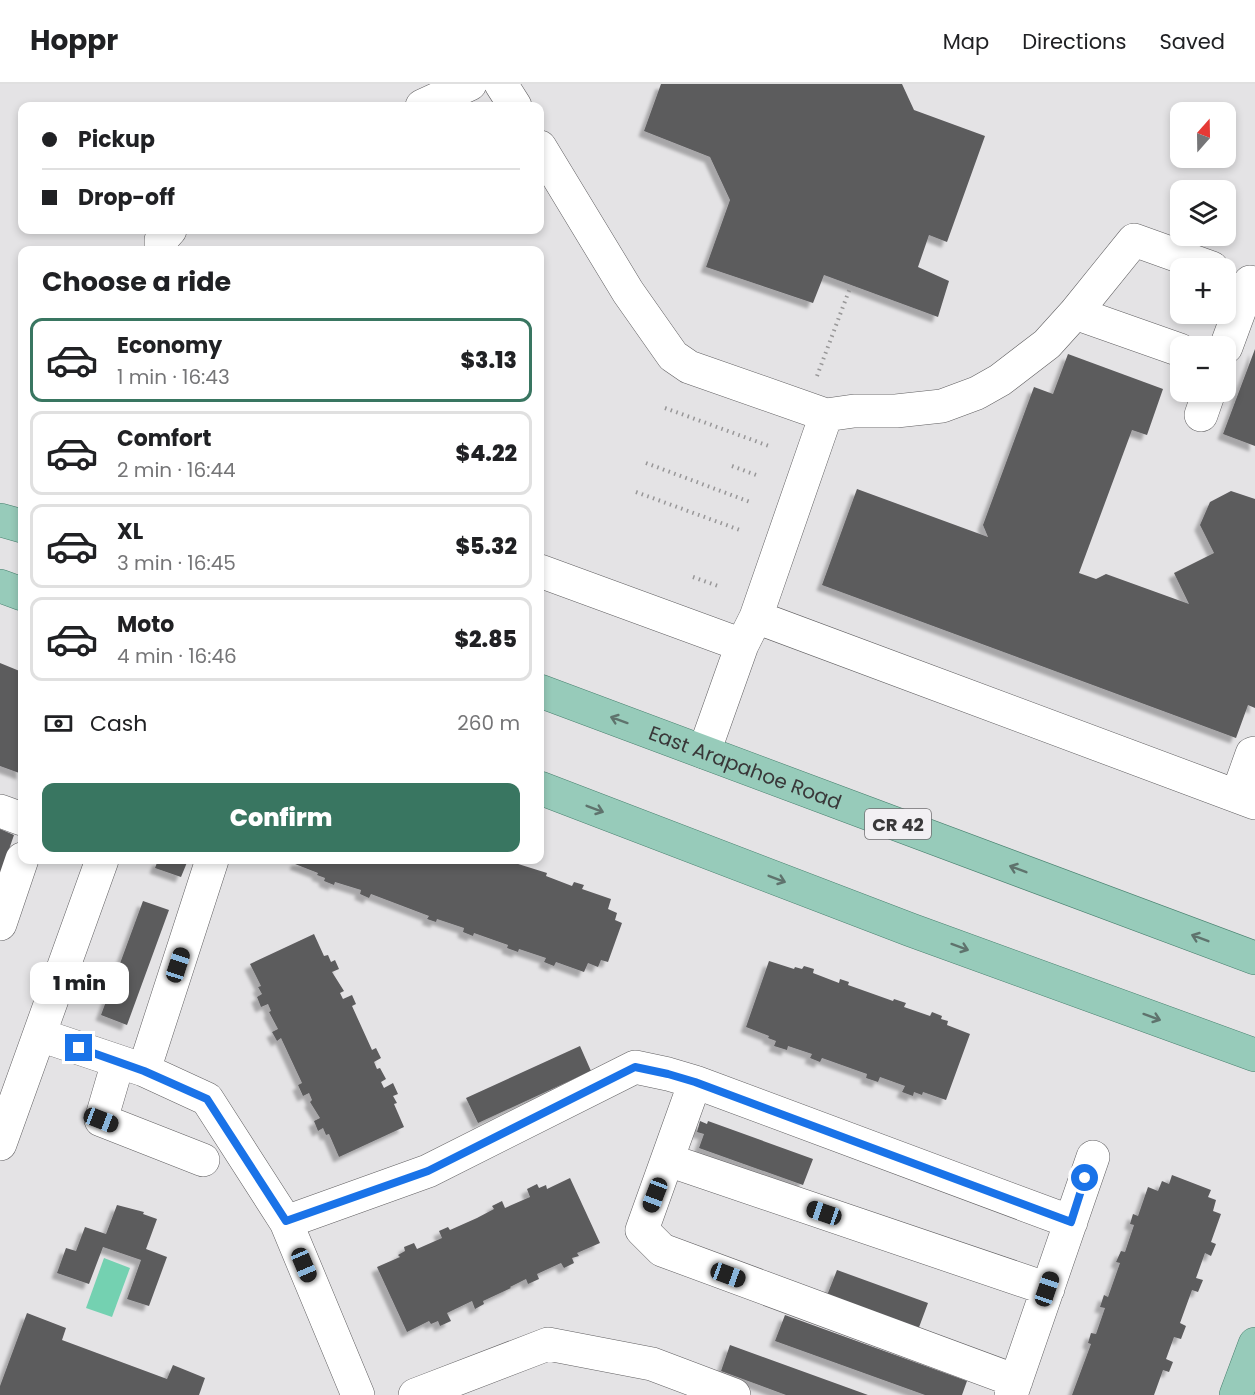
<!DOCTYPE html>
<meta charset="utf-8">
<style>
body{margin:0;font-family:Poppins,sans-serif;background:#f6f6f6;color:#202124;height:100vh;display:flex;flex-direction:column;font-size:22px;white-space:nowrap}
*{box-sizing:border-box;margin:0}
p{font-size:20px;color:#757577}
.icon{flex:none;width:33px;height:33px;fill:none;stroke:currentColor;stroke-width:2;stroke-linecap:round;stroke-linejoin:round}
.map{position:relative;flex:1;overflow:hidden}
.sheet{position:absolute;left:18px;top:162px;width:526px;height:618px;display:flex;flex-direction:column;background:#fff;border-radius:12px;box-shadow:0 3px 9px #0003}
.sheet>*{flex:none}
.guide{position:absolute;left:18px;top:18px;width:526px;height:132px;border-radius:12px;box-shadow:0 3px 9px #0003;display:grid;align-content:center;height:132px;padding:0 24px;background:#fff}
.needle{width:39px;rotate:20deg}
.controls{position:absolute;left:1170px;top:18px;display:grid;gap:12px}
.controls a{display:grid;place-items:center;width:66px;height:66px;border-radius:12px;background:#fff;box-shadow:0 3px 9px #0003;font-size:30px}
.end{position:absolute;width:27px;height:27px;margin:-14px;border:8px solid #1a73e8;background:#fff;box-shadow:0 0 0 3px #fff}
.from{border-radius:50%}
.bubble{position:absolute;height:42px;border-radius:12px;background:#fff;box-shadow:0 3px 9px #0003;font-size:20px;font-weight:800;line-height:42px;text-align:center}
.car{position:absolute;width:18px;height:36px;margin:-18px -9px;border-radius:8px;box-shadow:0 0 4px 2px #0007;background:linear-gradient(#222 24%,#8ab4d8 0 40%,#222 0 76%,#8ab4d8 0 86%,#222 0)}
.guide b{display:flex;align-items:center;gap:21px;height:57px;font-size:22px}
.guide b+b{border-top:2px solid #e0e0e0}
.guide i{width:15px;height:15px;background:#202124}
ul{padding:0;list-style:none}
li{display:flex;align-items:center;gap:18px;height:84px;margin:0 12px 9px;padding:0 12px;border:3px solid #e0e0e0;border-radius:12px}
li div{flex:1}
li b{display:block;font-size:22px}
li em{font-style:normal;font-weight:800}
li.active{border-color:#397661}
li>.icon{width:54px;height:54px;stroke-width:1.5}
h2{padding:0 24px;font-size:27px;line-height:72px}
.pay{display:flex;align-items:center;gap:15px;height:66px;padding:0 24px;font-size:22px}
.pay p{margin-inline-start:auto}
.button{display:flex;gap:12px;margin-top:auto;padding:12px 24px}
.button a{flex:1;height:69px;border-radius:12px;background:#397661;color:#fff;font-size:24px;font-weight:800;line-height:69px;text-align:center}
header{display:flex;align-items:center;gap:36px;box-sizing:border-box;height:84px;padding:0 30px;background:#fff;border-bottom:2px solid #e0e0e0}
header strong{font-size:28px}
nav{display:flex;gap:33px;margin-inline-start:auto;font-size:21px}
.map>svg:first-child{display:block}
.water{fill:#74d1b1}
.building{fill:#5c5b5d;filter:url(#shadow)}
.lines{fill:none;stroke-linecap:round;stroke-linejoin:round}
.minor-casing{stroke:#605f61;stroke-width:34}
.major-casing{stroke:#49816f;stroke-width:34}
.path{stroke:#989798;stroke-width:4;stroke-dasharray:1.5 4.5;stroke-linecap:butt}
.minor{stroke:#fff;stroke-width:33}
.major{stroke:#97cbba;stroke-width:33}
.oneway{stroke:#5f736d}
.route{stroke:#1a73e8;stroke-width:8}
.labels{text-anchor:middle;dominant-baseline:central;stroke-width:6;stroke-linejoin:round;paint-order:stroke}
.shield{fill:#f2f0f3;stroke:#706f71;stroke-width:1.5}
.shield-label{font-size:18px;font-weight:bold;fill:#393839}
.street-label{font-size:20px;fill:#393839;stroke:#f2f0f3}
</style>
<header>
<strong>Hoppr</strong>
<nav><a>Map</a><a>Directions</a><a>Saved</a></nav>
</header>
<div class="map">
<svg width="1255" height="1311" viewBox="0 0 1255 1311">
<defs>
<filter id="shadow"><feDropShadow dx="-5.5" dy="5.5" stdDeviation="1.5" flood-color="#0004"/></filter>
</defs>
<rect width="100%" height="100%" fill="#e4e3e5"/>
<path class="water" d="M104 1174 130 1184 112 1233 86 1224Z"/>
<path class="building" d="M661 0H902L914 26 985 52 947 158 929 151 918 183 949 197 938 233 824 191 813 219 706 183 730 116 710 73 644 47Z
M1255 265V362L1223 350Z
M1068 270 1163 305 1147 351 1132 346 1079 489 1096 495 1106 490 1189 520 1174 489 1214 469 1200 441 1210 418 1231 407 1255 415V624L1248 621 1236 654 822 501 857 405 988 453 983 441 1034 303 1053 310Z
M0 579 22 588V690L0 682Z
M0 745 14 751 0 791Z
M158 776H188L181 793 155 784Z
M297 776H505L547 789 546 792 572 802 574 798 584 801 582 805 611 815 608 825 617 829 615 836 622 839 608 878 601 876 598 883 588 879 584 888 556 878 554 882 544 878 546 874 519 865 518 868 507 864 508 861 474 849 473 852 463 848 464 844 437 835 436 838 427 835 429 832 371 810 369 814 360 810 361 806 335 798 334 801 324 797 325 794 317 791 318 789 295 780Z
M143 817 169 826 127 941 101 931Z
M314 850 324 872 328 871 331 878 335 876 339 885 332 888 344 907 340 909 343 915 352 911 356 920 352 922 372 966 376 964 381 974 374 978 377 985 380 984 386 995 381 998 384 1004 393 999 398 1010 393 1012 397 1019 394 1020 404 1043 339 1073 329 1050 326 1051 323 1044 318 1047 314 1037 320 1034 310 1018 312 1016 309 1009 303 1012 298 1001 302 999 281 954 277 957 272 948 278 945 269 928 271 927 268 920 261 923 257 913 262 910 258 903 261 902 250 880Z
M769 877 794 885 795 883 802 885 804 882 814 885 813 889 839 899 840 895 849 898 848 901 893 917 894 915 906 919 904 923 930 932 932 928 942 932 941 935 948 937 947 941 970 950 946 1016 923 1008 922 1011 914 1008 913 1012 902 1008 905 1002 880 993 878 998 866 994 867 990 822 974 820 978 810 974 812 970 788 962 787 966 774 962 776 957 768 954 769 952 746 943Z
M580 962 591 987 478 1039 466 1014Z
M700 1037 707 1040 708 1037 813 1075 803 1101 699 1064 704 1050 697 1048Z
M1172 1091 1211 1106 1208 1113 1216 1116 1213 1127 1221 1130 1211 1158 1216 1160 1211 1172 1205 1169 1196 1194 1203 1196 1198 1208 1192 1206 1180 1239 1186 1242 1181 1255 1174 1253 1166 1275 1173 1278 1169 1288 1163 1286 1154 1311H1072L1091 1260 1088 1259 1091 1249 1096 1250 1105 1224 1100 1223 1104 1211 1108 1213 1120 1179 1116 1178 1121 1167 1125 1168 1134 1141 1130 1140 1133 1130 1138 1132 1148 1103 1158 1107 1162 1097 1169 1100Z
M570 1094 600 1159 577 1169 579 1172 572 1174 574 1179 564 1184 561 1179 537 1190 539 1195 528 1200 526 1195 510 1203 511 1204 483 1217 484 1220 475 1225 472 1217 447 1229 451 1237 440 1242 438 1237 431 1240 429 1237 407 1248 377 1183 400 1173 398 1171 405 1167 404 1163 414 1159 417 1165 442 1154 439 1147 448 1143 450 1146 477 1134 494 1125 492 1122 502 1117 505 1124 530 1113 527 1105 537 1100 539 1104 546 1101 547 1105Z
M117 1121 144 1128 143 1130 157 1135 146 1165 167 1173 149 1222 127 1215 141 1176 103 1163 89 1200 57 1189 66 1164 76 1167 85 1143 106 1150Z
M837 1186 928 1219 918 1246 826 1214Z
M27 1229 66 1244 62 1256 167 1295 173 1281 205 1294 199 1311H0V1302Z
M785 1231 967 1297 962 1311H925L775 1257Z
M730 1261 868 1311H786L721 1287Z"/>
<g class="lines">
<defs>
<path id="minor" d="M501 0 515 22
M422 22 470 0
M540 63 628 208 673 272 689 283 826 331 854 327H896L942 322 977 309 1000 296 1047 260 1075 229 1134 156 1212 184
M161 166V156L170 146
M1075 229 1180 266
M1226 263 1250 198
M1201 331 1209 308
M540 487 742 561
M756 533 1255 719
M704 668 742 561 756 533 826 331
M1237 712 1252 670 1255 669
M0 727 22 735
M0 840 22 775
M40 951 144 986 212 776
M118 978 101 1036 203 1076
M144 986 207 1015 286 1138 358 1311
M695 998 642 1146 662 1166 1016 1297
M0 1060 102 776
M668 1076 1048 1205
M286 1138 428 1087 635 983 668 990 695 998 1071 1138
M415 1311 548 1260 652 1280 734 1311
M1011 1311 1093 1073"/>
<g id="major">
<path d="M0 436 22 442"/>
<path d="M0 502 22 510"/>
<path id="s1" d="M540 607 1255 874"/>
<path d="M540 704 911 846 1255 971"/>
<path d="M1236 1311 1255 1260"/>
</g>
</defs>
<use href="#minor" class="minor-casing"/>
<use href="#major" class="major-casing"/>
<path class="path" d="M817 292 850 204
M665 324 769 362
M646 379 750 418
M732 382 759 392
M636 408 740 446
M693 493 721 503"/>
<use href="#minor" class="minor"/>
<use href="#major" class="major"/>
</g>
<defs><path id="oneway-shaft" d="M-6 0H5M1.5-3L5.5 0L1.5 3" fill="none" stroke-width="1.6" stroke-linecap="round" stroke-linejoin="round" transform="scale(1.5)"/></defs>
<g class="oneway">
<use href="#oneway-shaft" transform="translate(619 636) rotate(-160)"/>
<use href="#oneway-shaft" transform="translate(595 725) rotate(21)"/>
<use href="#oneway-shaft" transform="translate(1018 785) rotate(-159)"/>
<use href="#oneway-shaft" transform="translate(777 795) rotate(21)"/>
<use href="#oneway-shaft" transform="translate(1200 854) rotate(-159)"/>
<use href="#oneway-shaft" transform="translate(960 863) rotate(20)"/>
<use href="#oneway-shaft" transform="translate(1152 933) rotate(20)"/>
</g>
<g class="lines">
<path class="route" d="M79 964 144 987 207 1015 286 1137 428 1087 635 983 668 990 695 998 1071 1138 1085 1094"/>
</g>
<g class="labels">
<rect class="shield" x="865" y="725" width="66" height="30" rx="4.5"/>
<g class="shield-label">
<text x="898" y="740">CR 42</text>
</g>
<g class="street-label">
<text stroke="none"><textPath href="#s1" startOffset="219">East Arapahoe Road</textPath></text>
</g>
</g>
</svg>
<div class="controls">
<a><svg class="needle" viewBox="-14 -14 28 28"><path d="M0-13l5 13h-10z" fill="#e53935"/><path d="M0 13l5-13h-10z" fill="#757577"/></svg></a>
<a><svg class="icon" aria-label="layers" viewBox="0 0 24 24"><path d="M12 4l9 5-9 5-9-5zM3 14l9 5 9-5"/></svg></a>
<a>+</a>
<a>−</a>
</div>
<i class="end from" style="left:1085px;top:1094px"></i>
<i class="end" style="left:79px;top:964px"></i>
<div class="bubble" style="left:30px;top:878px;width:99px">1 min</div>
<i class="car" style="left:178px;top:881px;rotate:18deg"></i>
<i class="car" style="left:101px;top:1036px;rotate:111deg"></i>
<i class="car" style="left:655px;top:1111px;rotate:201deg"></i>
<i class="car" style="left:824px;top:1129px;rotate:289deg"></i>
<i class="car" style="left:304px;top:1181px;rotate:157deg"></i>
<i class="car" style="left:728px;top:1191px;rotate:110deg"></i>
<i class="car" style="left:1047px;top:1205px;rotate:19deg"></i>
<div class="guide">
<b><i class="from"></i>Pickup</b>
<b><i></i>Drop-off</b>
</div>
<section class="sheet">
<h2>Choose a ride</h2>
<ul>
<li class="active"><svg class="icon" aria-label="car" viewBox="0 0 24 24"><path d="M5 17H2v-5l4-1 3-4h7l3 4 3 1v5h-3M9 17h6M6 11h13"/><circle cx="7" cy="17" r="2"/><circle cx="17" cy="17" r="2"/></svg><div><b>Economy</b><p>1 min · 16:43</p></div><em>$3.13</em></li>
<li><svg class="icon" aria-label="car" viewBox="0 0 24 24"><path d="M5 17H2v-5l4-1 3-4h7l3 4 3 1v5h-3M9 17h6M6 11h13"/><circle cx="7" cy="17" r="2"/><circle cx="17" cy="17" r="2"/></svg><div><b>Comfort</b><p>2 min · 16:44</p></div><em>$4.22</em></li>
<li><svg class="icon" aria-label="car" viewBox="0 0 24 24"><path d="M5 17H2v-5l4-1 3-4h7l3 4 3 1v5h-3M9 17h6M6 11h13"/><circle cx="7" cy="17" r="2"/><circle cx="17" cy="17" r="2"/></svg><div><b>XL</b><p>3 min · 16:45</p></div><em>$5.32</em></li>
<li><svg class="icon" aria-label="car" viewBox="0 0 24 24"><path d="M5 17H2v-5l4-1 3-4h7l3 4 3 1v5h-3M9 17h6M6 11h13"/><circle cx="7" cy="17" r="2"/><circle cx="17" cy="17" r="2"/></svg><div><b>Moto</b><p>4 min · 16:46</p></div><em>$2.85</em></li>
</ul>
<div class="pay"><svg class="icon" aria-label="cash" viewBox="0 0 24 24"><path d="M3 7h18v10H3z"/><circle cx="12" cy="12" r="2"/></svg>Cash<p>260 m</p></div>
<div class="button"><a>Confirm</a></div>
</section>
</div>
